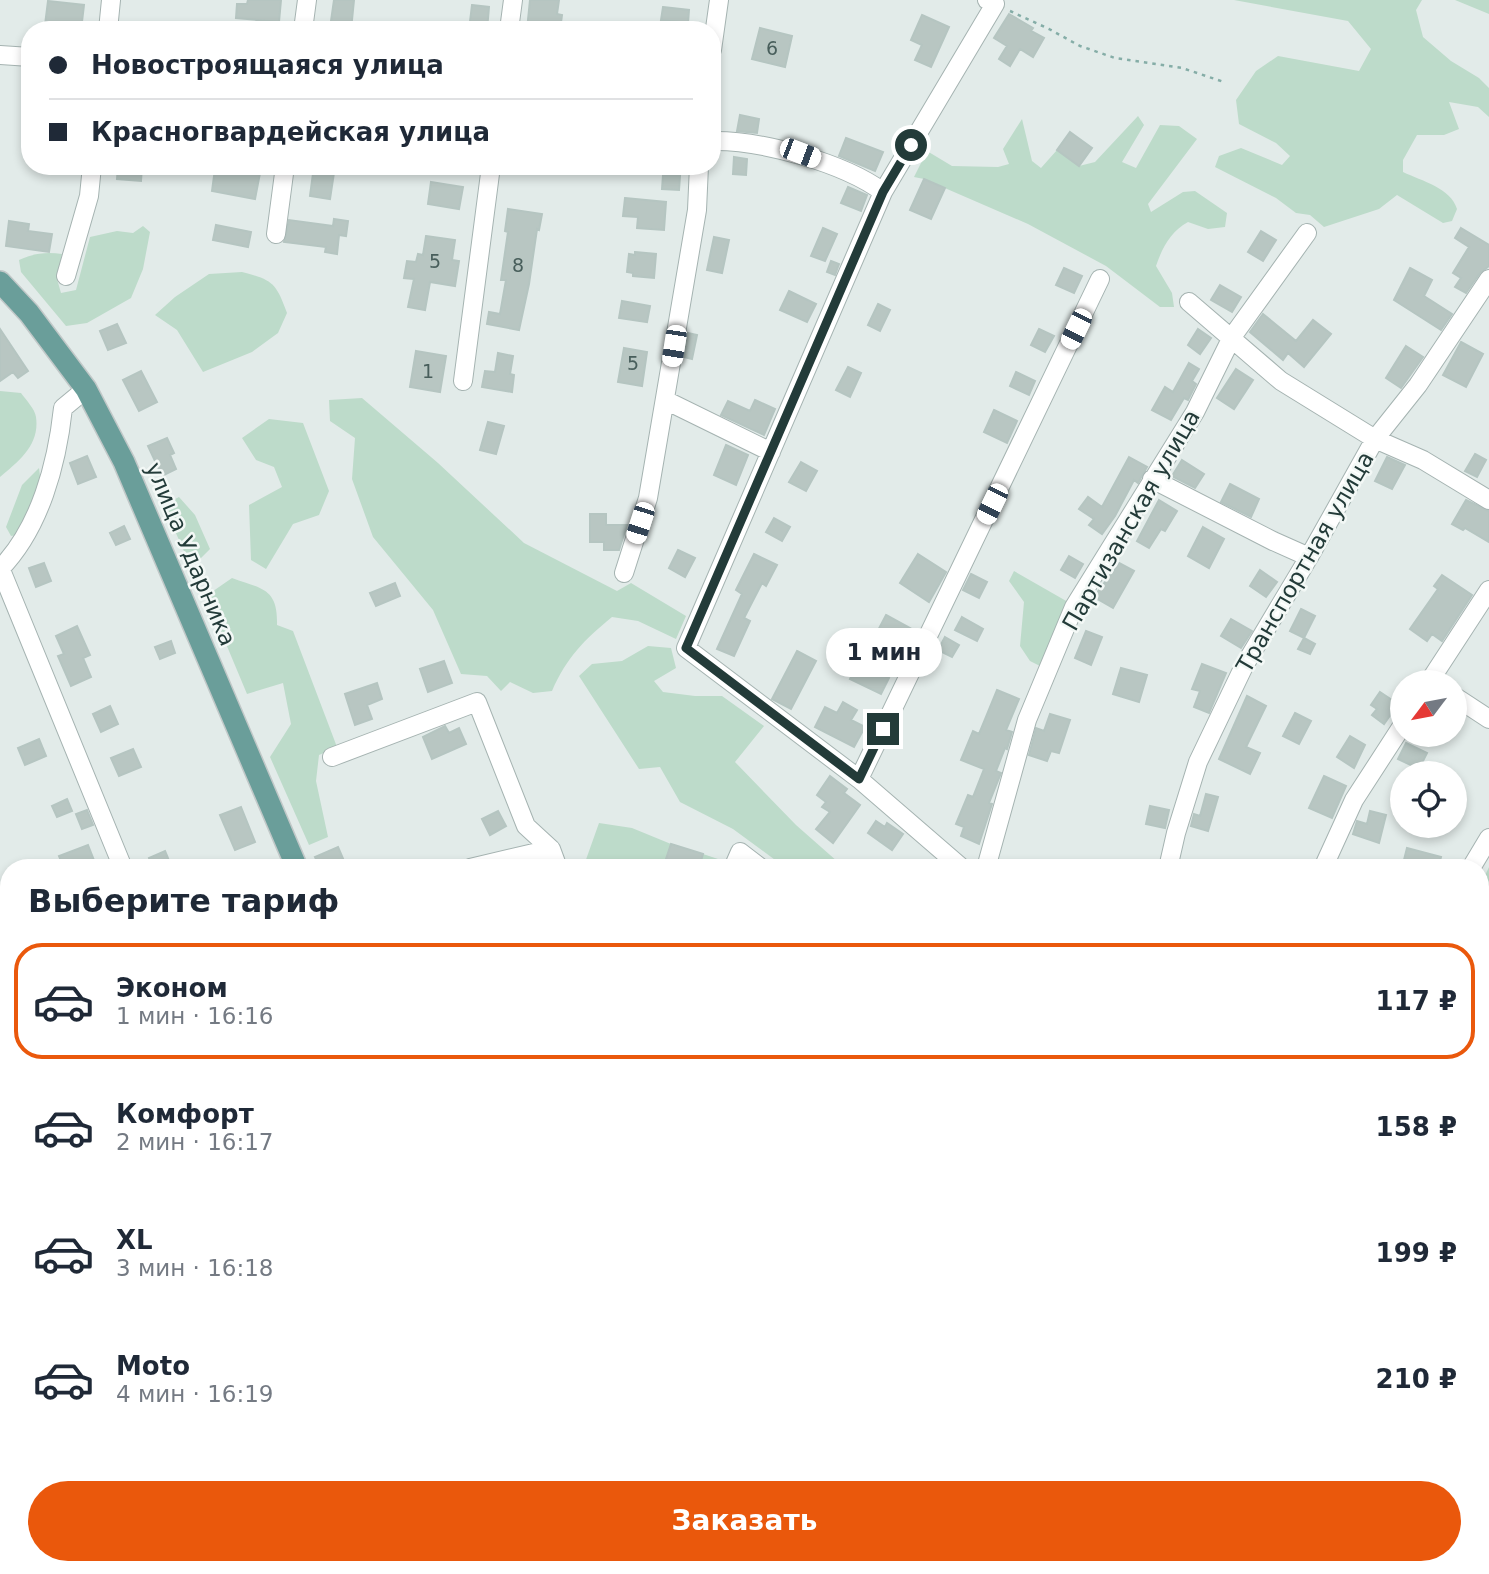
<!DOCTYPE html>
<html lang="ru">
<meta charset="utf-8">
<style>
body{margin:0;font-family:"DejaVu Sans",sans-serif;background:#f2f2f3;color:#1f2937;height:100vh;display:flex;flex-direction:column;font-size:26px;white-space:nowrap}
*{box-sizing:border-box;margin:0}
p{font-size:23px;color:#747a83}
.icon{flex:none;width:38px;height:38px;fill:none;stroke:currentColor;stroke-width:2;stroke-linecap:round;stroke-linejoin:round}
.map{position:relative;flex:1;overflow:hidden}
.details{position:absolute;left:0px;top:859px;width:1489px;height:716px;display:flex;flex-direction:column;background:#fff;border-radius:28px 28px 0 0;box-shadow:0 4px 10px #0003}
.details>*{flex:none}
.guide{position:absolute;left:21px;top:21px;width:700px;height:154px;border-radius:28px;box-shadow:0 4px 10px #0003;display:grid;align-content:center;height:154px;padding:0 28px;background:#fff}
.needle{width:46px;rotate:238deg}
.fabs{position:absolute;left:1390px;top:670px;display:grid;gap:14px}
.fabs a{display:grid;place-items:center;width:77px;height:77px;border-radius:50%;background:#fff;box-shadow:0 4px 10px #0003;font-size:35px}
.end{position:absolute;width:32px;height:32px;margin:-16px;border:9px solid #233b39;background:#fff;box-shadow:0 0 0 4px #fff}
.from{border-radius:50%}
.bubble{position:absolute;height:49px;border-radius:24px;background:#fff;box-shadow:0 4px 10px #0003;font-size:23px;font-weight:800;line-height:49px;text-align:center}
.car{position:absolute;width:21px;height:42px;margin:-21px -10px;border-radius:9px;box-shadow:0 0 5px 2px #0007;background:linear-gradient(#fff 24%,#345 0 40%,#fff 0 76%,#345 0 86%,#fff 0)}
.guide b{display:flex;align-items:center;gap:24px;height:66px;font-size:26px}
.guide b+b{border-top:2px solid #e0e1e3}
.guide i{width:18px;height:18px;background:#1f2937}
ul{padding:0;list-style:none}
li{display:flex;align-items:center;gap:21px;height:116px;margin:0 14px 10px;padding:0 14px;border:4px solid transparent;border-radius:28px}
li div{flex:1}
li b{display:block;font-size:26px}
li em{font-style:normal;font-weight:800}
li.selected{border-color:#ea580c}
li>.icon{width:63px;height:63px;stroke-width:1.5}
h2{padding:0 28px;font-size:32px;line-height:84px}
.primary-button{display:flex;gap:14px;margin-top:auto;padding:14px 28px}
.primary-button a{flex:1;height:80px;border-radius:42px;background:#ea580c;color:#fff;font-size:28px;font-weight:800;line-height:80px;text-align:center}
.map>svg:first-child{display:block}
.green{fill:#bddbca}
.building{fill:#b8c6c2;stroke:#b5c5c1;stroke-width:2}
.lines{fill:none;stroke-linecap:round;stroke-linejoin:round}
.minor-casing{stroke:#a5b3b1;stroke-width:20}
.major-casing{stroke:#c1c8c8;stroke-width:24}
.path{stroke:#85ada7;stroke-width:2.5;stroke-dasharray:3.5 5;stroke-linecap:butt}
.minor{stroke:#fff;stroke-width:18}
.major{stroke:#6a9e9a;stroke-width:21}
.rail-casing{stroke:#5e7774;stroke-width:7}
.rail{stroke:#f3f8f6;stroke-width:4.5;stroke-dasharray:13;stroke-linecap:butt}
.route{stroke:#233b39;stroke-width:9}
.labels{text-anchor:middle;dominant-baseline:central;stroke-width:5;stroke-linejoin:round;paint-order:stroke}
.number-label{font-size:19px;fill:#485e5b}
.street-label{font-size:23px;fill:#233b39;stroke:#f3f8f6}
</style>
<div class="map">
<svg width="1489" height="1574" viewBox="0 0 1489 1574">
<rect width="100%" height="100%" fill="#e2ebe9"/>
<path class="green" d="M1234 0H1422L1416 10 1423 37 1451 61 1479 78 1489 88V117L1478 107 1449 102 1459 129 1444 135H1417L1403 160V172C1422 181 1451 188 1457 209L1452 221 1443 223 1397 195 1379 209 1324 227 1310 215 1296 213 1276 198 1215 167 1219 156 1241 148 1282 165 1290 156 1276 143 1239 124 1236 100 1256 71 1278 56 1359 71 1371 49 1348 21Z
M1455 0H1489V14Z
M1138 116 1144 125 1122 162 1136 168 1160 125 1179 126 1197 139 1148 204 1151 212 1183 192 1195 191 1227 213 1225 227 1208 229 1188 222C1171 231 1162 248 1156 266L1172 293 1174 307H1160L1106 266 1028 224 924 179 914 177 927 151 952 166 998 167 1009 164 1003 149 1022 119 1032 161 1041 168 1057 150 1079 166 1095 162Z
M143 226 150 232 143 269 131 298 87 323 66 326 21 272 19 260C34 253 47 252 62 254L57 279 61 293 76 290 90 237 117 231 133 233Z
M242 272C273 280 276 283 287 313L278 333 252 352 203 372 177 330 155 315 175 297 209 274Z
M0 391 21 393C26 400 35 409 36 417 40 445 19 461 0 477Z
M362 398 438 463 524 543 617 591 631 583 686 616 676 639 638 621 612 617C584 640 567 657 552 691L533 693 510 682 501 691 487 676 461 674 433 610 373 537 352 479 355 438 330 421 329 400Z
M269 419 303 423 329 491 319 515 293 524 266 569 251 560 249 505 282 487 274 467 256 460 242 438Z
M39 468 41 484 17 535 11 536 6 527 22 485Z
M179 497 195 515 210 549 198 561 188 560 166 511 169 502Z
M1014 571 1068 602 1044 668 1030 661 1020 646 1024 602 1009 581Z
M232 578C262 589 278 588 277 625L293 631 337 747 319 755 316 781 328 837 309 845 270 757 291 724 283 683 247 694 206 596Z
M648 646 671 648 676 668 654 681 663 692 695 696H722L764 726 735 762 796 825 838 862V868H786L733 829 680 802 660 767 639 769 579 676 592 664 622 661Z
M599 823 632 828 671 844 664 866 668 868H583Z
M703 854 721 860 717 868H699Z
M1489 867V941L1481 974C1480 943 1474 894 1489 867Z
M0 1377 9 1378V1502L0 1499Z
M1489 1471V1504L1481 1503V1472Z
M82 1566H209L201 1574H165L160 1570 158 1574H91Z
M1319 1566H1394L1392 1574H1317Z"/>
<path class="building" d="M248 0H281L279 22 236 18 237 4H247Z
M334 0H354L351 30 330 28Z
M530 0H559L557 14 562 15 560 30H527Z
M48 1 84 5 81 30 45 25Z
M472 5 489 7 487 30H469Z
M663 7 689 10 688 23 661 20Z
M1009 14 1033 28 1031 31 1044 38 1033 57 1020 49 1010 66 999 59 1007 46 994 38Z
M922 15 949 27 931 67 915 60 922 45 911 40Z
M760 28 792 36 785 67 752 59Z
M740 115 759 119 757 133 737 131Z
M1070 132 1092 148 1079 166 1057 150Z
M846 138 883 152 875 171 839 156Z
M734 157 747 159 746 175 733 174Z
M118 166H142L141 181 117 179Z
M314 166H335L330 199 310 196Z
M215 169 240 173V170L260 173 255 199 212 191Z
M663 175 680 176 679 190 662 189Z
M924 179 945 188 931 219 910 210Z
M431 182 463 187 459 209 428 204Z
M848 187 867 195 861 211 841 203Z
M625 198 666 202 664 230 637 228 638 217 623 216Z
M508 209 542 214 539 230 537 229 529 284 519 330 487 324 489 312 500 314 506 280H501L508 232 505 231Z
M334 219 348 221 346 236 339 235 337 254 325 252 326 247 284 242 289 220 333 226Z
M9 221 29 224 28 231 52 234 49 252 6 246Z
M216 225 251 232 248 247 213 240Z
M823 228 837 234 825 261 811 256Z
M1461 228 1489 245V266L1480 273 1466 293 1455 287 1461 278 1453 273 1469 247 1455 238Z
M1261 231 1276 240 1263 261 1248 252Z
M426 236 455 240 452 260 459 261 455 286 430 282 425 310 408 307 414 279 404 278 407 261 416 262 418 254 423 255Z
M714 237 729 240 722 273 707 270Z
M635 252 656 254 654 278 633 276V273L627 272 629 254 635 255Z
M831 261 839 264 835 275 827 272Z
M1064 268 1082 276 1074 293 1056 285Z
M1410 268 1432 280 1424 296 1452 314 1441 330 1394 300Z
M1220 285 1241 297 1232 312 1211 300Z
M789 291 816 304 807 322 780 310Z
M622 301 650 306 647 322 619 318Z
M878 304 890 310 880 331 868 325Z
M1263 314 1296 341 1313 320 1331 334 1304 367 1288 353 1283 360 1250 332Z
M117 324 126 343 108 350 100 331Z
M0 329 28 371 18 378 13 372 0 381Z
M1039 329 1054 336 1045 352 1031 345Z
M1198 329 1211 338 1200 354 1188 345Z
M688 333 697 335 692 359 684 357Z
M1461 342 1483 354 1466 387 1443 375Z
M1406 346 1423 357 1401 388 1386 378Z
M624 348 647 352 642 386 618 382Z
M416 351 446 356 440 392 410 387Z
M498 353 513 356 510 374 514 375 512 392 482 387 485 371 495 372Z
M1189 363 1199 369 1192 381 1196 384 1188 400 1184 398 1171 420 1152 410 1165 387 1173 392Z
M848 367 861 373 850 397 836 390Z
M1236 369 1253 380 1234 409 1217 398Z
M141 371 157 402 139 411 123 380Z
M1016 372 1035 381 1029 395 1010 386Z
M755 400 775 409 764 435 721 415 728 401 750 411Z
M994 410 1017 421 1007 443 984 432Z
M488 422 504 426 496 454 480 450Z
M167 438 174 453 170 455 176 469 162 476 148 446Z
M726 445 748 455 736 485 714 475Z
M1475 454 1486 460 1477 477 1465 471Z
M87 456 96 477 78 484 70 463Z
M1129 457 1147 467 1138 483 1134 480 1115 516 1102 534 1089 525 1094 519 1079 509 1088 497 1102 507Z
M1387 457 1405 465 1392 489 1375 481Z
M1182 460 1204 474 1195 488 1172 476Z
M801 462 817 471 806 491 789 482Z
M1230 484 1259 499 1251 517 1221 502Z
M1159 500 1177 511 1165 531 1161 529 1149 548 1137 541Z
M1466 500 1489 511V542L1465 528 1463 530 1452 524Z
M590 514H606V525H627L619 550H604V542H590Z
M774 518 790 527 782 541 766 532Z
M124 526 130 539 116 545 110 533Z
M1203 527 1224 539 1209 568 1188 556Z
M678 550 695 558 685 577 669 568Z
M754 554 777 565 766 586 762 583 744 618 750 621 734 656 717 649 742 594 736 590Z
M918 554 946 572 929 602 900 583Z
M1069 556 1083 564 1075 578 1061 570Z
M44 563 51 581 36 587 29 568Z
M1119 563 1134 571 1113 608 1094 597Z
M1260 570 1277 582 1266 597 1250 586Z
M971 574 987 582 979 598 963 590Z
M1442 575 1472 595 1442 641 1432 634 1427 641 1410 629 1438 589 1434 586Z
M395 583 400 596 376 606 370 593Z
M1301 609 1315 616 1304 638 1290 631Z
M886 615 917 632 904 654 874 638Z
M962 617 983 629 977 641 955 630Z
M1231 619 1252 631 1241 648 1221 636Z
M77 626 90 655 83 658 91 677 71 686 58 656 64 654 56 636Z
M1086 631 1102 637 1091 665 1075 658Z
M945 637 959 645 952 657 938 650Z
M1304 638 1315 644 1310 654 1298 649Z
M171 641 175 653 160 659 155 647Z
M797 651 816 661 791 709 772 699Z
M444 661 452 683 428 692 420 669Z
M858 662 889 678 881 694 850 679Z
M1202 664 1226 673 1209 713 1194 707 1200 691 1192 689Z
M1121 668 1147 675 1139 702 1113 694Z
M377 683 382 699 367 705 372 719 355 725 345 694Z
M997 690 1019 699 1006 730 1012 732 1007 749 1005 748 996 771 1001 773 989 803 992 804 979 844 961 836 964 827 956 824 968 795 973 797 984 769 961 760 973 731 979 734Z
M1380 692 1398 704 1384 724 1372 715 1377 709 1371 705Z
M1247 696 1266 706 1246 747 1260 753 1250 774 1219 759Z
M843 702 857 710 851 720 865 727 854 747 815 727 825 707 837 713Z
M110 706 118 724 101 732 93 714Z
M1295 713 1311 721 1299 744 1283 736Z
M1050 714 1070 720 1059 753 1051 751 1047 761 1029 755 1036 728 1044 731Z
M445 726 449 733 459 728 466 744 432 759 423 737Z
M1350 736 1365 745 1354 768 1337 757Z
M39 739 46 756 25 765 18 748Z
M1406 743 1427 753 1419 769 1398 759Z
M133 749 141 767 119 776 111 758Z
M830 776 847 789 844 793 860 805 833 843 816 829 830 812 822 807 826 802 817 795Z
M1324 776 1346 786 1332 818 1309 808Z
M1206 794 1218 797 1208 831 1191 826 1194 814 1200 816Z
M67 799 72 811 57 817 52 806Z
M1150 806 1169 810 1165 828 1146 824Z
M241 807 255 842 235 850 220 815Z
M87 810 93 825 82 829 76 814Z
M498 811 506 826 490 835 482 819Z
M1370 811 1386 815 1379 843 1353 834 1357 821 1367 824Z
M876 821 885 827 887 823 903 834 892 850 868 833Z
M671 844 703 854 699 868H663Z
M88 845 97 868H64L59 856Z
M338 847 347 868H320L315 857Z
M1407 848 1441 857 1438 868H1402Z
M165 851 172 868H153L149 858Z"/>
<g class="lines">
<defs>
<path id="minor" d="M108 30 111 0
M303 30 307 0
M509 30 513 0
M712 50 719 0
M0 55 30 57
M712 141C761 140 844 163 883 192
M276 234 285 166
M66 276 89 196 92 166
M1189 302 1281 381 1375 439 1423 460 1489 500
M463 381 491 166
M665 400 771 452
M1152 479 1273 541 1309 557
M0 569C40 528 57 464 63 408L86 389
M1 570 123 868
M624 573 648 498 697 210 699 166
M1429 682 1489 590
M1454 696 1489 719
M332 757 477 702 526 826 551 849
M859 779 1100 279
M470 868 551 849 558 868
M733 868 740 852 761 868
M962 868 859 779 686 648 883 192 995 4 987 0
M986 868 1027 720 1074 607 1195 412 1232 337 1307 233
M1168 868 1176 833 1198 762 1244 666 1309 557 1375 439 1418 385 1489 279
M1323 868 1354 800 1402 726
M1471 868 1489 838
M0 994 9 1013
M1480 1297 1489 1235
M1443 1569 1476 1574
M825 1574 827 1566
M1000 1574 1002 1566
M1150 1574 1153 1566
M1235 1574 1237 1566
M1306 1574 1308 1566"/>
<path id="major" d="M0 282 29 313 86 389 124 462 297 868
M478 1566V1574"/>
</defs>
<use href="#minor" class="minor-casing"/>
<use href="#major" class="major-casing"/>
<path class="path" d="M1010 11 1049 29 1080 46 1115 58 1182 68 1224 82
M1480 1035 1489 1030
M0 1218H9
M0 1489 9 1496
M70 1566 77 1574"/>
<use href="#minor" class="minor"/>
<use href="#major" class="major"/>
<defs>
<path id="rail" d="M1480 1010 1489 970
M1403 1574 1404 1566"/>
</defs>
<use href="#rail" class="rail-casing"/>
<use href="#rail" class="rail"/>
</g>
<g class="lines">
<path class="route" d="M883 729 859 779 686 648 883 192 911 145"/>
</g>
<g class="labels">
<g class="number-label">
<text x="772" y="48">6</text>
<text x="435" y="261">5</text>
<text x="518" y="265">8</text>
<text x="633" y="363">5</text>
<text x="428" y="371">1</text>
</g>
<g class="street-label">
<text transform="translate(1131 520) rotate(-60)">Партизанская улица</text>
<text transform="translate(191 554) rotate(67)">улица Ударника</text>
<text transform="translate(1305 562) rotate(-60)">Транспортная улица</text>
</g>
</g>
</svg>
<div class="fabs">
<a><svg class="needle" viewBox="-14 -14 28 28"><path d="M0-13l5 13h-10z" fill="#e53935"/><path d="M0 13l5-13h-10z" fill="#747a83"/></svg></a>
<a><svg class="icon" aria-label="locate" viewBox="0 0 24 24"><circle cx="12" cy="12" r="6"/><path d="M12 2v4M12 18v4M2 12h4M18 12h4"/></svg></a>
</div>
<i class="end from" style="left:911px;top:145px"></i>
<i class="end" style="left:883px;top:729px"></i>
<div class="bubble" style="left:826px;top:628px;width:116px">1 мин</div>
<i class="car" style="left:800px;top:153px;rotate:111deg"></i>
<i class="car" style="left:1076px;top:329px;rotate:206deg"></i>
<i class="car" style="left:674px;top:346px;rotate:189deg"></i>
<i class="car" style="left:992px;top:504px;rotate:206deg"></i>
<i class="car" style="left:640px;top:523px;rotate:198deg"></i>
<div class="guide">
<b><i class="from"></i>Новостроящаяся улица</b>
<b><i></i>Красногвардейская улица</b>
</div>
<section class="details">
<h2>Выберите тариф</h2>
<ul>
<li class="selected"><svg class="icon" aria-label="car" viewBox="0 0 24 24"><path d="M5 17H2v-5l4-1 3-4h7l3 4 3 1v5h-3M9 17h6M6 11h13"/><circle cx="7" cy="17" r="2"/><circle cx="17" cy="17" r="2"/></svg><div><b>Эконом</b><p>1 мин · 16:16</p></div><em>117 ₽</em></li>
<li><svg class="icon" aria-label="car" viewBox="0 0 24 24"><path d="M5 17H2v-5l4-1 3-4h7l3 4 3 1v5h-3M9 17h6M6 11h13"/><circle cx="7" cy="17" r="2"/><circle cx="17" cy="17" r="2"/></svg><div><b>Комфорт</b><p>2 мин · 16:17</p></div><em>158 ₽</em></li>
<li><svg class="icon" aria-label="car" viewBox="0 0 24 24"><path d="M5 17H2v-5l4-1 3-4h7l3 4 3 1v5h-3M9 17h6M6 11h13"/><circle cx="7" cy="17" r="2"/><circle cx="17" cy="17" r="2"/></svg><div><b>XL</b><p>3 мин · 16:18</p></div><em>199 ₽</em></li>
<li><svg class="icon" aria-label="car" viewBox="0 0 24 24"><path d="M5 17H2v-5l4-1 3-4h7l3 4 3 1v5h-3M9 17h6M6 11h13"/><circle cx="7" cy="17" r="2"/><circle cx="17" cy="17" r="2"/></svg><div><b>Moto</b><p>4 мин · 16:19</p></div><em>210 ₽</em></li>
</ul>
<div class="primary-button"><a>Заказать</a></div>
</section>
</div>
